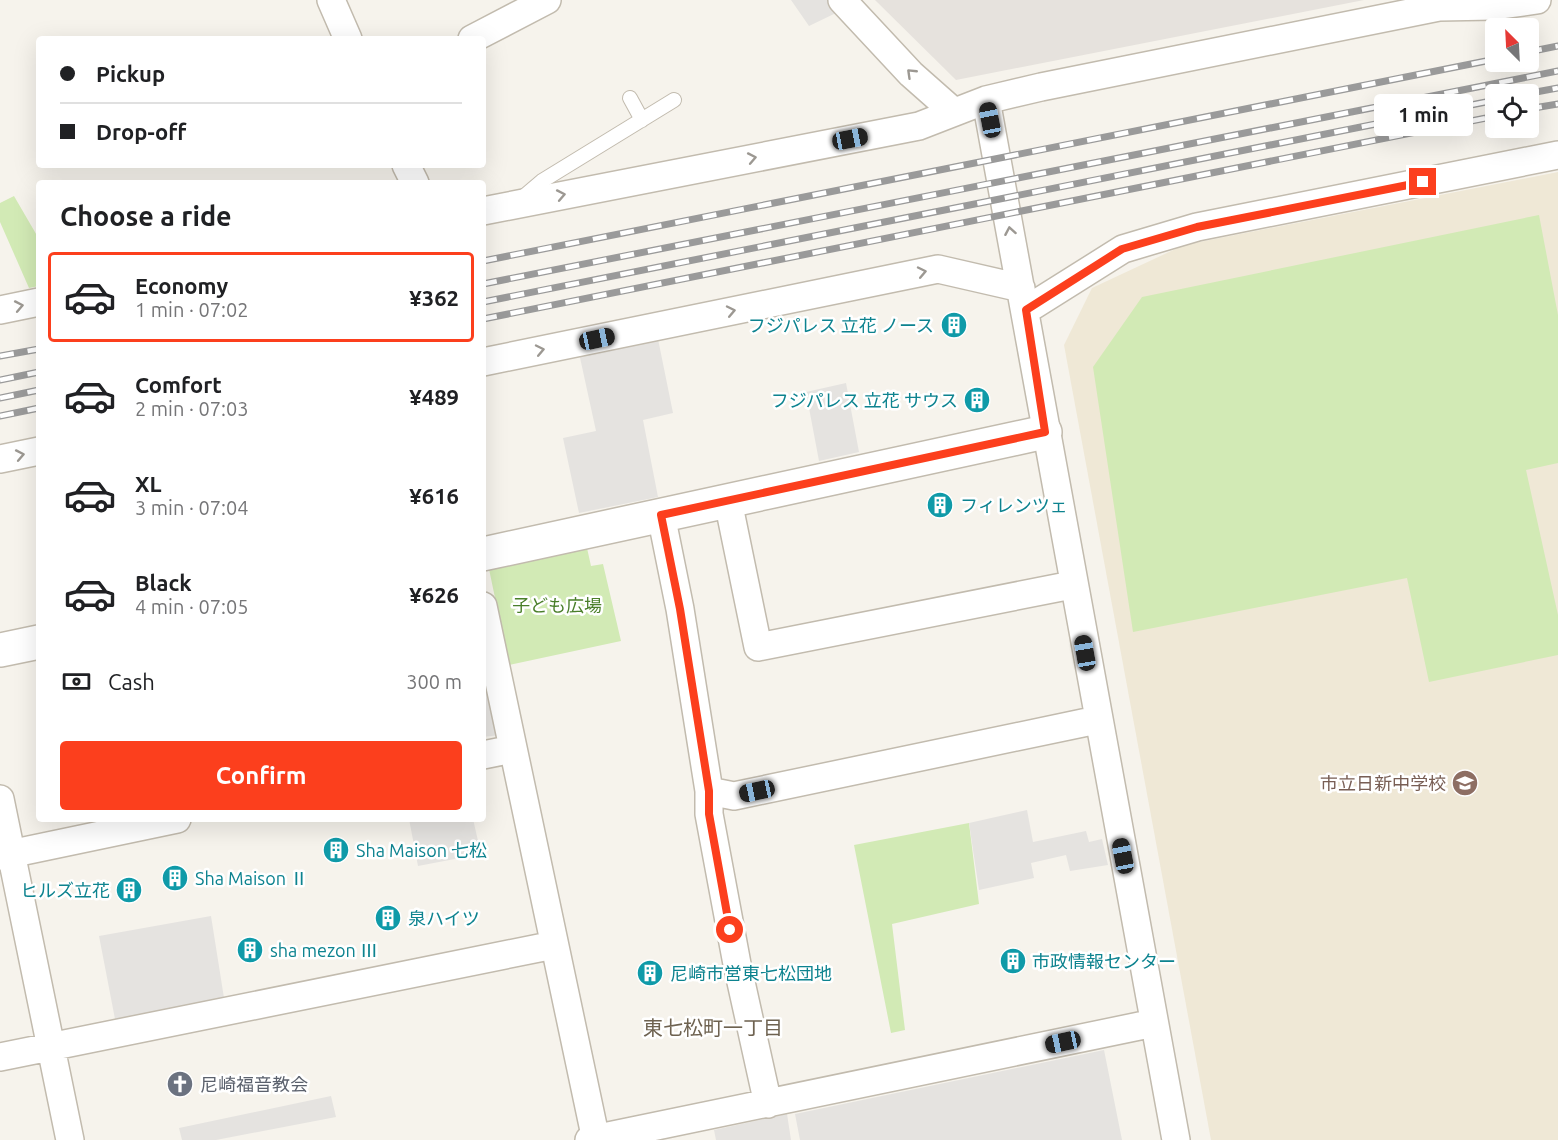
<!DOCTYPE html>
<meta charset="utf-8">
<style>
body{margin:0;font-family:Ubuntu,"Noto Sans JP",sans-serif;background:#f6f6f6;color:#202124;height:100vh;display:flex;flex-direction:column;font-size:22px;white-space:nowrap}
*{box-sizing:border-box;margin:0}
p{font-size:20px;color:#757577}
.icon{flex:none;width:33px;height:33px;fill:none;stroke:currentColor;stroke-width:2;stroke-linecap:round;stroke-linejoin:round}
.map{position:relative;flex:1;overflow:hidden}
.sheet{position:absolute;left:36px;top:180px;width:450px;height:642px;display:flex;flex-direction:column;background:#fff;border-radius:6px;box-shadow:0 6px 24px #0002}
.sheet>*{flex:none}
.guide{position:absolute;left:36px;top:36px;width:450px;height:132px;border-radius:6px;box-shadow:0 6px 24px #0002;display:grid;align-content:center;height:132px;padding:0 24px;background:#fff}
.needle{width:39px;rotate:336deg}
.buttons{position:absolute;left:1485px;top:18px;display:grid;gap:12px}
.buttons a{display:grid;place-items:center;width:54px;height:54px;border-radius:6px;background:#fff;box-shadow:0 6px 24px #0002;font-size:30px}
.end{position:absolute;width:27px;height:27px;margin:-14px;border:8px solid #fc3f1d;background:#fff;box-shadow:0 0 0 3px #fff}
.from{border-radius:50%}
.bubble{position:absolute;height:42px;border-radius:6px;background:#fff;box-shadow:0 6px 24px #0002;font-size:20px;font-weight:700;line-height:42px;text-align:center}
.car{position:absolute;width:18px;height:36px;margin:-18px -9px;border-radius:8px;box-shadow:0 0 4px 2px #0007;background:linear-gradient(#222 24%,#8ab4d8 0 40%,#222 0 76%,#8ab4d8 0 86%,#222 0)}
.guide b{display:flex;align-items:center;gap:21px;height:57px;font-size:22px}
.guide b+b{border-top:2px solid #e0e0e0}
.guide i{width:15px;height:15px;background:#202124}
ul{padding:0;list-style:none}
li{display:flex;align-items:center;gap:18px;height:90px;margin:0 12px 9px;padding:0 12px;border:3px solid transparent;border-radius:6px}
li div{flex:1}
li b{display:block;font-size:22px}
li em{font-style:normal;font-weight:700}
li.selected{border-color:#fc3f1d}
li>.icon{width:54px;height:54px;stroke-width:1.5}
h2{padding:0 24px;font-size:27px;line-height:72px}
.pay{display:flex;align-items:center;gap:15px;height:66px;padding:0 24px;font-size:22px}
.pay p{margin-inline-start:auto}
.action{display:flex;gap:12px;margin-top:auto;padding:12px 24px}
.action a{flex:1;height:69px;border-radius:6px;background:#fc3f1d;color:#fff;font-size:24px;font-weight:700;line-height:69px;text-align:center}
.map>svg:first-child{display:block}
.industrial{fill:#e6e2dd}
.education{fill:#efe8d6}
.green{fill:#d2eab5}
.parking{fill:#e5e3e0}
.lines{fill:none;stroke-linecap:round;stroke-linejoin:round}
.service-casing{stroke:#c2bbae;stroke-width:16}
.minor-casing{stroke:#c2bbae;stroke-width:30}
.tertiary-casing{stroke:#c2bbae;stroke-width:36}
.service{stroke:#fff;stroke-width:14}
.minor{stroke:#fff;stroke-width:27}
.tertiary{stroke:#fff;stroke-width:33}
.rail-casing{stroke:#9a9a9a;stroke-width:7}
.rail{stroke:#fff;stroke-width:4.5;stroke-dasharray:14;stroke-linecap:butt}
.oneway{stroke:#9c9892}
.route{stroke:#fc3f1d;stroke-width:8}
.labels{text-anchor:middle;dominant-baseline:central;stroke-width:5;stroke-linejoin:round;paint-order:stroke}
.culture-label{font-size:18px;fill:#0d838f;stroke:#fff;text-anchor:start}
.park-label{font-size:18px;fill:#4a7f2a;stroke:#fff}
.education-label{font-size:18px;fill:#785e54;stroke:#fff;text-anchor:end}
.worship-label{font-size:18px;fill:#5b616d;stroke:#fff;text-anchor:start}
.neighbourhood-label{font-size:20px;fill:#6e6250;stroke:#fff}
</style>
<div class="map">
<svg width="1558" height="1140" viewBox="0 0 1558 1140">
<rect width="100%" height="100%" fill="#f6f3ec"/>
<path class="industrial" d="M875 0H1364L956 80Z"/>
<path class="education" d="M1558 172V1140H1211L1064 345 1092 288 1184 245Z"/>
<path class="green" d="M14 196 39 239V286L29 288 0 222V203Z
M1539 215 1558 315V463L1526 470 1558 615V655L1429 682 1407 578 1133 632 1093 367 1142 297Z
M587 548 591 566 603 564 621 641 509 665 489 569Z
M969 823 979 904 892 924 905 1030 891 1033 854 845Z"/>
<path class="parking" d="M791 0H827L836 13 809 26Z
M658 339 673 413 643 420 658 497 579 513 563 438 596 431 579 353Z
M846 383 859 452 819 461 806 392Z
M483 660 500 735 483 737Z
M1027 810 1033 842 1086 831 1089 842 1102 839 1108 865 1070 871 1066 855 1031 863 1034 878 979 890 969 823Z
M409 819H473L481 854 418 866Z
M211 916 224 998 115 1019 99 936Z
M1104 1050 1122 1140H800L795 1114Z
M331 1096 336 1117 216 1140H182L179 1128Z
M787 1114 791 1140H716L714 1130Z"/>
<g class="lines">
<defs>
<path id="service" d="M630 98 642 120
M522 198 542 181 674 100"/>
<path id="minor" d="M331 0 348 39
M842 0 911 74 954 112
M472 39 547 0
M986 100 1176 1140
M406 165 415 183
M483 211 919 126 986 100 1041 87 1439 7 1494 6 1537 0
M0 310 39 302
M1026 310 1123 249 1197 227 1558 155
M483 362 938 269 1021 288
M0 459 39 451
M728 501 758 647 1072 585
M661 515 680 609 709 791V814L737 964 768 1104
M483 606 596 1140
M483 755 513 749
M709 791 734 796 1097 720
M0 799 70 1140
M0 856 177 819
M0 1057 554 945
M589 1140 1154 1023"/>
<path id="tertiary" d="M483 554 1045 432
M0 650 39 642"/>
</defs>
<use href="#service" class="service-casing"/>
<use href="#minor" class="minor-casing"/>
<use href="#tertiary" class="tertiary-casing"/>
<use href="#service" class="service"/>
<use href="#minor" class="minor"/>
<use href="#tertiary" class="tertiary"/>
<defs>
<path id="rail" d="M1528 52 1558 46
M1525 94 1558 88
M1528 109 1558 104
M483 261 1496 59
M483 284 1558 71
M483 302 1496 100
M483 319 1496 116
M0 356 39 349
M0 380 39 372
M0 398 39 390
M0 416 39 408"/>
</defs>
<use href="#rail" class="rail-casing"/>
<use href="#rail" class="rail"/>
</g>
<defs><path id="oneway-chevron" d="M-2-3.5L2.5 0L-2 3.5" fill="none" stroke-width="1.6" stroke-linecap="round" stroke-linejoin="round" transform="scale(1.5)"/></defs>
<g class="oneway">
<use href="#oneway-chevron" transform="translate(911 73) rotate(-136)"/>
<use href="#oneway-chevron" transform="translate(752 158) rotate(-11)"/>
<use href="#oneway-chevron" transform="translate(561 195) rotate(-11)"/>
<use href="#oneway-chevron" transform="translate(1010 231) rotate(-100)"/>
<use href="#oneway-chevron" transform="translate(922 272) rotate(-12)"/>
<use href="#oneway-chevron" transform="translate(19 306) rotate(-11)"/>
<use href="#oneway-chevron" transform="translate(731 311) rotate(-12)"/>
<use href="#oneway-chevron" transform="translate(540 350) rotate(-12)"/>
<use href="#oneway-chevron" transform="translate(20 455) rotate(-11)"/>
</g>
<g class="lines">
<path class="route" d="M730 930 709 814V791L680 609 661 515 1045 432 1026 310 1122 249 1197 227 1423 182"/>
</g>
<defs>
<symbol id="building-disc" viewBox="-11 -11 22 22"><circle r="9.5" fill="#0f9aa8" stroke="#fff"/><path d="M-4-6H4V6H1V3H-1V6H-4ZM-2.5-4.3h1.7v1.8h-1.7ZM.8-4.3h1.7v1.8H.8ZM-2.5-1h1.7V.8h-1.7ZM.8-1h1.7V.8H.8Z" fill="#fff"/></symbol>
<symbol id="school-disc" viewBox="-11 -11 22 22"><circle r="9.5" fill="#8d6e63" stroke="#fff"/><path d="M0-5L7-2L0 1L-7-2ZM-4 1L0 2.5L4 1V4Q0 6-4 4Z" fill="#fff"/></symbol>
<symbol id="church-disc" viewBox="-11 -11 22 22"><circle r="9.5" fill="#6b7280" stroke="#fff"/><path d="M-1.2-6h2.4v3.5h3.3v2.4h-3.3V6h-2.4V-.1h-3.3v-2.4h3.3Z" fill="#fff"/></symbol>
</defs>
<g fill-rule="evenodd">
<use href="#building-disc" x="939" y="310" width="30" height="30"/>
<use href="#building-disc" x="962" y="385" width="30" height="30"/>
<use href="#building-disc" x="925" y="490" width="30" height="30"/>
<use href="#school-disc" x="1450" y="768" width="30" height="30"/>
<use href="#building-disc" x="321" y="835" width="30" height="30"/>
<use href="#building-disc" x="160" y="863" width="30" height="30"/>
<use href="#building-disc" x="114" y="875" width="30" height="30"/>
<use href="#building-disc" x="373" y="903" width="30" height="30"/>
<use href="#building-disc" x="235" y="935" width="30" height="30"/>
<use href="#building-disc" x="998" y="946" width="30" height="30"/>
<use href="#building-disc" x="635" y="958" width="30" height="30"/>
<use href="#church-disc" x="165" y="1069" width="30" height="30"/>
</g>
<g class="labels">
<g class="culture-label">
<text x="934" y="325" text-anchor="end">フジパレス 立花 ノース</text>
<text x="958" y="400" text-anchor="end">フジパレス 立花 サウス</text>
<text x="960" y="505">フィレンツェ</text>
<text x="356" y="850">Sha Maison 七松</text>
<text x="195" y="878">Sha Maison Ⅱ</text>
<text x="110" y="890" text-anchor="end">ヒルズ立花</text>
<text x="408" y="918">泉ハイツ</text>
<text x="270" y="950">sha mezon Ⅲ</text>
<text x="1032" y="961">市政情報センター</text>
<text x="670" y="973">尼崎市営東七松団地</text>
</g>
<g class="park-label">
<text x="557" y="605">子ども広場</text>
</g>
<g class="education-label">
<text x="1446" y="783">市立日新中学校</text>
</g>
<g class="worship-label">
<text x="200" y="1084">尼崎福音教会</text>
</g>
<g class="neighbourhood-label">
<text x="713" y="1027">東七松町一丁目</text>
</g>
</g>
</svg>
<div class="buttons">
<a><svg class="needle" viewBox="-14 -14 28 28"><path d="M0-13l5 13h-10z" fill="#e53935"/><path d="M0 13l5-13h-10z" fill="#757577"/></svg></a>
<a><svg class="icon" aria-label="locate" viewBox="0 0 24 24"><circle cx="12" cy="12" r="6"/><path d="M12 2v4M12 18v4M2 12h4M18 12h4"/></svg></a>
</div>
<i class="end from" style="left:730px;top:930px"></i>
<i class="end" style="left:1423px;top:182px"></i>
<div class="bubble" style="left:1374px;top:94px;width:99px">1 min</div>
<i class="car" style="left:990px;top:120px;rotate:349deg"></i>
<i class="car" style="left:850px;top:139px;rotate:79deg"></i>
<i class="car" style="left:597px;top:339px;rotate:78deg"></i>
<i class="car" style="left:1085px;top:653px;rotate:350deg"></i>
<i class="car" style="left:757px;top:791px;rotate:258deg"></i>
<i class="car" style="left:1123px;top:856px;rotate:349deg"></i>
<i class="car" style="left:1063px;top:1042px;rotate:258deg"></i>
<div class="guide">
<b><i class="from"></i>Pickup</b>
<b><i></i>Drop-off</b>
</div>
<section class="sheet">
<h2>Choose a ride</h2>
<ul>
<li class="selected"><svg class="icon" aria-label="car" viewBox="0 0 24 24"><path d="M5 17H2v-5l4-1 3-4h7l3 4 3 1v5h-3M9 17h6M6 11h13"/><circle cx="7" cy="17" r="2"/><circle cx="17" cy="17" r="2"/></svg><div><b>Economy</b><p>1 min · 07:02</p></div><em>¥362</em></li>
<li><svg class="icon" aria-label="car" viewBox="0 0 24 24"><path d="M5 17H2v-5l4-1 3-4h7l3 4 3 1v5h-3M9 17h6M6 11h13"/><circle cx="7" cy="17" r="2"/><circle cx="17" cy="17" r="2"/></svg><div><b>Comfort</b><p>2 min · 07:03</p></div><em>¥489</em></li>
<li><svg class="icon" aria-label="car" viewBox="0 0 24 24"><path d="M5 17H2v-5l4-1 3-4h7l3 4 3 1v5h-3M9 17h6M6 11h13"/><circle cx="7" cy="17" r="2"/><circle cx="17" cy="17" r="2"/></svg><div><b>XL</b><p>3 min · 07:04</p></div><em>¥616</em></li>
<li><svg class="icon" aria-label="car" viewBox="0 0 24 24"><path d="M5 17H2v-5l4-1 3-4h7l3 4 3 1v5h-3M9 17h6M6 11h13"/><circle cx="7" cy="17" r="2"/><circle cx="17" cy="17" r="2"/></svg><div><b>Black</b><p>4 min · 07:05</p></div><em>¥626</em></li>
</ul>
<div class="pay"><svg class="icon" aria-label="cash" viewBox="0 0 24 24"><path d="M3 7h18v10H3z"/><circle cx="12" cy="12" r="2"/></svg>Cash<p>300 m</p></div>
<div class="action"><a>Confirm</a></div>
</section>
</div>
